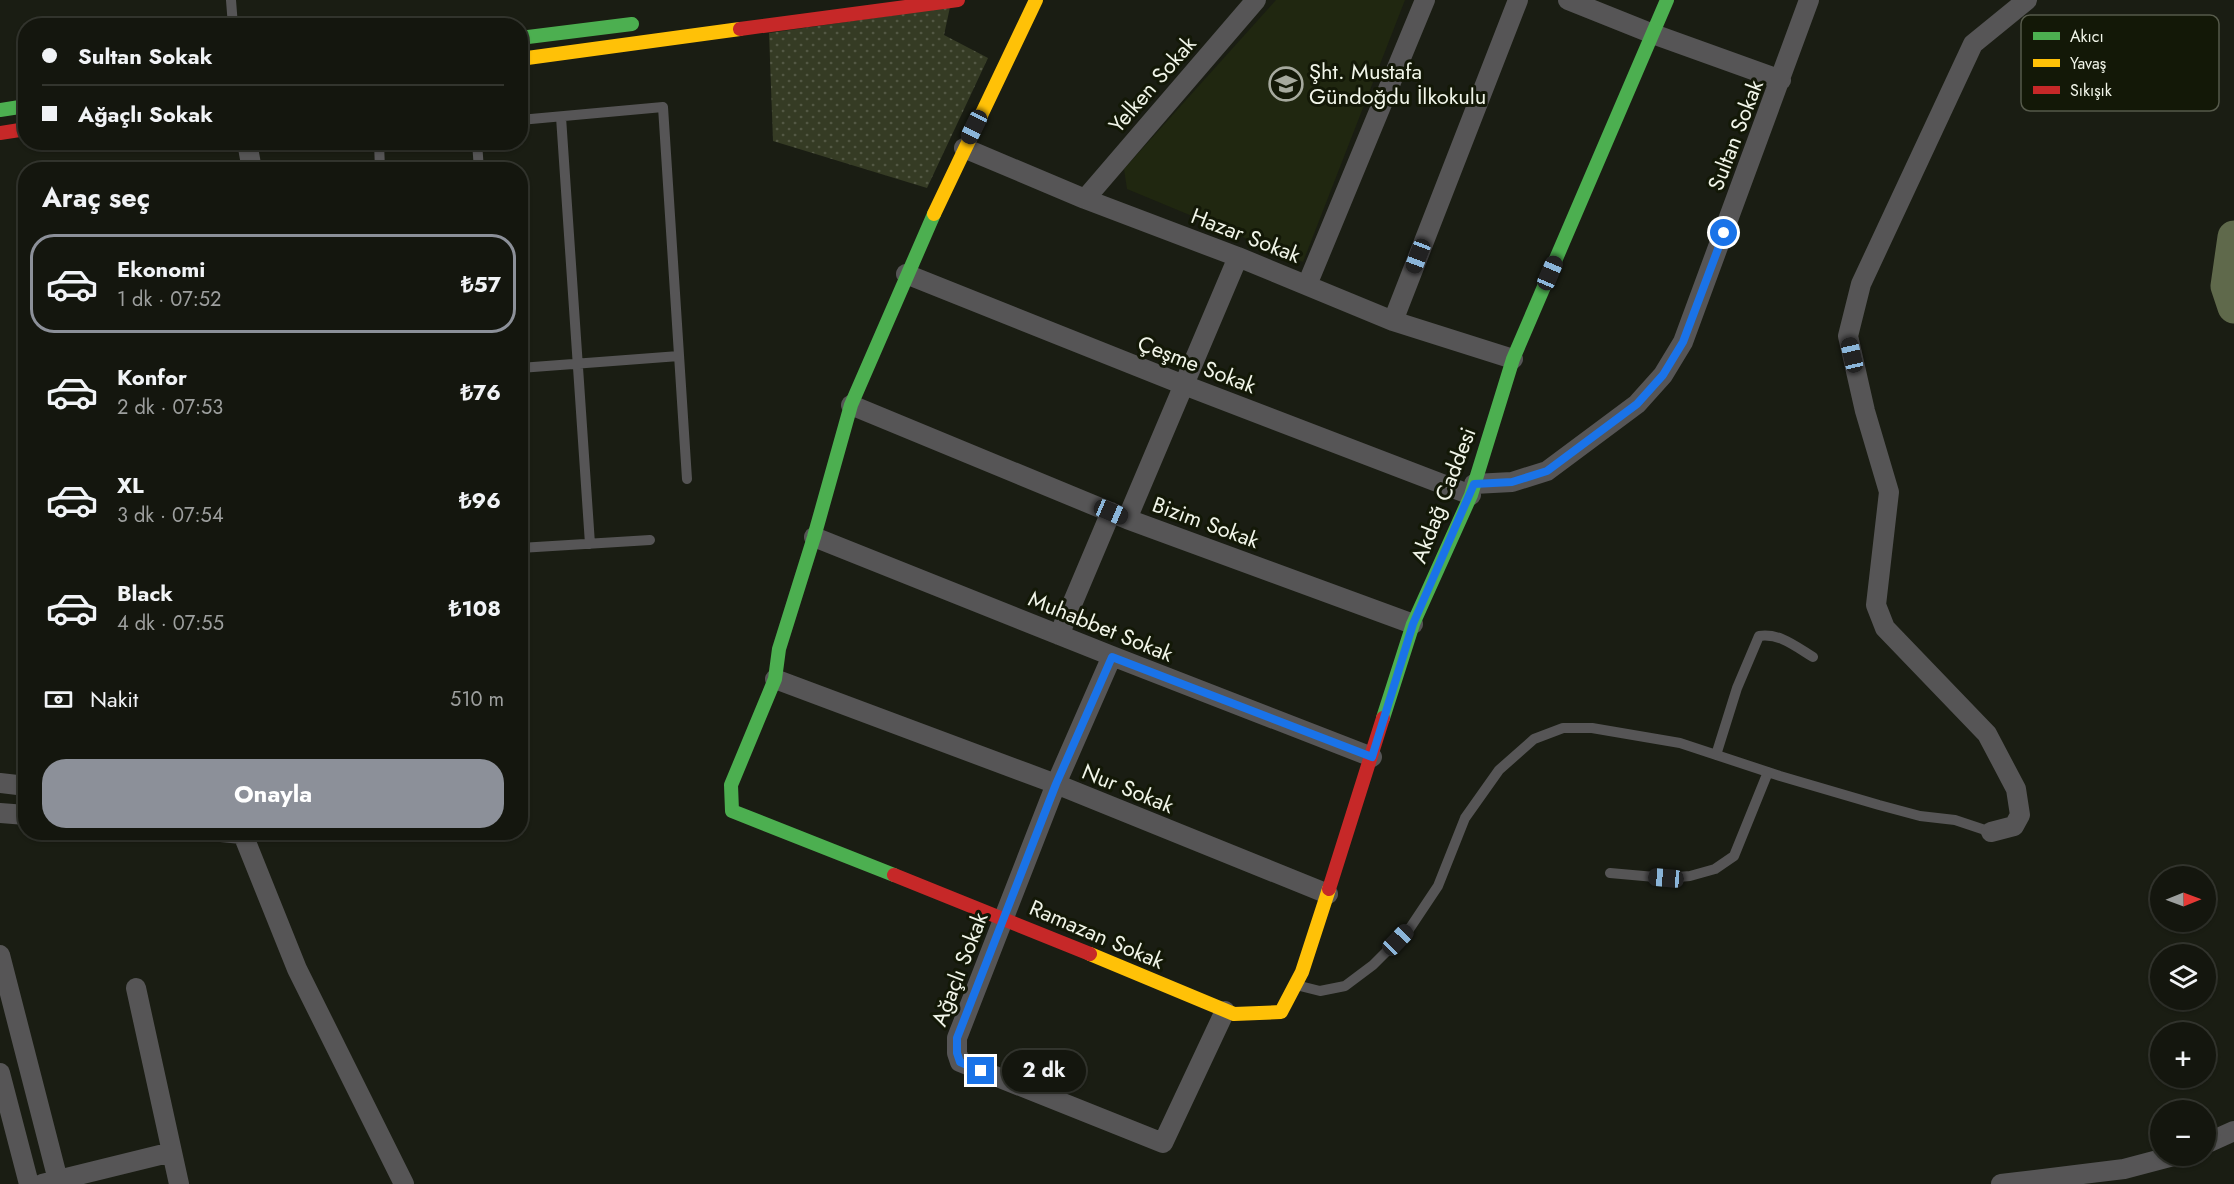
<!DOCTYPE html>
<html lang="tr">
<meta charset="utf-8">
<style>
body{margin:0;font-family:Jost,sans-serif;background:#1d1f17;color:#f1f3f6;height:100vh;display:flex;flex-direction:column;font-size:22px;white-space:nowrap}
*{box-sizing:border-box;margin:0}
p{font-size:20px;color:#9d9f9e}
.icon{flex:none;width:33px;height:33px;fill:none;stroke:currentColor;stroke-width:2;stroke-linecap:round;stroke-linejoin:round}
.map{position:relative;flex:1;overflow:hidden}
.panel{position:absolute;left:18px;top:162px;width:510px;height:678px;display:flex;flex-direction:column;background:#14160e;border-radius:24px;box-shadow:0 2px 4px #0004,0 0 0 2px #33352e}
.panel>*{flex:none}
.guide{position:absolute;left:18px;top:18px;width:510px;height:132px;border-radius:24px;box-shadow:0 2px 4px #0004,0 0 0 2px #33352e;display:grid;align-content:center;height:132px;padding:0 24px;background:#14160e}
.needle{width:39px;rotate:89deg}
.tools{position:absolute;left:2150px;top:866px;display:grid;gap:12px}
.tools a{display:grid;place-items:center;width:66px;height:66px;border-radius:50%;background:#14160e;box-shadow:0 2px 4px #0004,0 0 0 2px #33352e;font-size:30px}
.end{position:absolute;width:27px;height:27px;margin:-14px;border:8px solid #1a73e8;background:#fff;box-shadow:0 0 0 3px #fff}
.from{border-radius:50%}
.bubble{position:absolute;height:42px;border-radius:21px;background:#14160e;box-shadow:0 2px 4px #0004,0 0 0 2px #33352e;font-size:20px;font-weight:700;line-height:42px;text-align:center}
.car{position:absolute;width:18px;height:36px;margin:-18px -9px;border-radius:8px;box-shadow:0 0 4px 2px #0007;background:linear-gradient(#222 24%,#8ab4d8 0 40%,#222 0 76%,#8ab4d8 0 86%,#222 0)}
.guide b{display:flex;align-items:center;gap:21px;height:57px;font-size:22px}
.guide b+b{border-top:2px solid #33352e}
.guide i{width:15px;height:15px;background:#f1f3f6}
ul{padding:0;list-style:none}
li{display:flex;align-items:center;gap:18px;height:99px;margin:0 12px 9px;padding:0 12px;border:3px solid transparent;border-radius:24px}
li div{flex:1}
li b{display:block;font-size:22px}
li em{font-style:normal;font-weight:700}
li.active{border-color:#8c9099}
li>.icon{width:54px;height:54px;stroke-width:1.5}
h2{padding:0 24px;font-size:27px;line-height:72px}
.pay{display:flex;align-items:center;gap:15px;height:66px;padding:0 24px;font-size:22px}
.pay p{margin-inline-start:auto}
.action{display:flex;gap:12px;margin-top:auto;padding:12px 24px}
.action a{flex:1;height:69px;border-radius:24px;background:#8c9099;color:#fff;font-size:24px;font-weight:700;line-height:69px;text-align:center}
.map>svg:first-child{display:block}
.built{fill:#202710}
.park{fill:url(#park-dots)}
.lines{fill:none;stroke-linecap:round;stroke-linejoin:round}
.river{stroke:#5f694b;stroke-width:33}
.lane{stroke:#565556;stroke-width:10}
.street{stroke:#565556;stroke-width:20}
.fast{stroke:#4caf50;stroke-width:14}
.slow{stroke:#ffc107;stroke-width:14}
.jam{stroke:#c62828;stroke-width:14}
.route{stroke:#1a73e8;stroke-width:8}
.labels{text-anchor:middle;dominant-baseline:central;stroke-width:6;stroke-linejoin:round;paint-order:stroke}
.poi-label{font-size:22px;fill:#f1f5e9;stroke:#131807;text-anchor:start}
.street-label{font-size:22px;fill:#f1f5e9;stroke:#131807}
.key{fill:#131807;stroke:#565a4b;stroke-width:1.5}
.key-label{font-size:16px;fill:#f1f5e9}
</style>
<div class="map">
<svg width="2234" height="1184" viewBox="0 0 2234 1184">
<defs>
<pattern id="park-dots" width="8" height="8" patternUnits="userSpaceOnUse" patternTransform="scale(1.5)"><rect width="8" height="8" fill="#353b24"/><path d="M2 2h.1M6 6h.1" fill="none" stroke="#535844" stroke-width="1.8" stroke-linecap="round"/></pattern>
</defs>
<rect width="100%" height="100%" fill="#1a1d13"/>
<path class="built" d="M1276 0H1405L1303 262 1127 189 1124 169Z"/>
<path class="park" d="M950 7 944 35 988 58 927 188 773 141 769 33Z"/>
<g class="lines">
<path class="river" d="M2234 237 2227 286 2234 307"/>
<path class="lane" d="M231 0 233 26
M561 117 590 544
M520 120 663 107 687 479
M379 142 380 170
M477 142 479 170
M248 146 281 142
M520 368 679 356
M520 548 650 540
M1716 755 1737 688 1759 636C1780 633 1795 646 1813 657
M1610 873 1666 878 1690 876 1715 869 1734 856 1768 772
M1296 985 1320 991 1345 986 1373 965 1410 928 1438 886 1465 818 1499 770 1534 739 1563 728H1592L1680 743 1780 776 1879 805 1920 816 1955 820 1991 832"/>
<path class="street" d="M1568 0 1653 34 1781 80
M247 142 252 170
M964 148 1085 199 1238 257 1393 321 1513 359
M1085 199 1256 0
M906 274 1184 385 1471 495
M1307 285 1425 0
M1393 321 1518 0
M851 405 1127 519 1413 624
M1474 484 1512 482 1547 471 1637 404 1663 375 1683 342 1809 0
M1127 519 1238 257
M814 537 1112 656 1372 757
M1059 635 1111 512
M1112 656 1056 784 957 1038V1053L960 1062 1163 1143 1225 1011
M775 679 1056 784 1328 894
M0 783 26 786
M0 813 26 815
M221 832 242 834
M242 832 297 969 404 1184
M1991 832 2014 826 2020 815 2016 789 1987 734 1885 628 1876 605 1889 492 1865 411 1848 336 1861 284 1973 44 2027 0
M0 955 59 1184
M136 988 179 1184
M0 1073 29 1184
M2205 1144 2234 1131
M42 1184 172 1152
M2001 1184 2124 1169 2177 1155"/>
<path class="fast" d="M520 38 632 24
M0 110 26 106
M1383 718 1413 624 1471 495 1513 359 1667 0
M894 875 732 811 731 785 775 679 779 649 814 537 851 405 934 214"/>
<path class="slow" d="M520 59 740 29
M934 214 1036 0
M1090 954 1234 1014 1281 1012 1302 972 1329 889"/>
<path class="jam" d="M740 29 958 0
M0 133 26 129
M894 875 1090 954
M1329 889 1383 718"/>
</g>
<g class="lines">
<path class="route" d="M981 1071 960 1062 957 1053V1038L1056 784 1112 657 1372 757 1413 624 1474 484 1512 482 1547 471 1637 404 1663 375 1683 342 1724 233"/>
</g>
<defs>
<symbol id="school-ring" viewBox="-11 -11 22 22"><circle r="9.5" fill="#131807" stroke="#a6a99e" stroke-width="1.5"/><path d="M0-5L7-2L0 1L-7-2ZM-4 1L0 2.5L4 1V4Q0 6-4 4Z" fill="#a6a99e"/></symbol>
</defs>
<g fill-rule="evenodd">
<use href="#school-ring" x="1267" y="65" width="38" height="38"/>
</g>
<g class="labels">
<g class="poi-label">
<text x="1309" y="71">Şht. Mustafa<tspan x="1309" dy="25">Gündoğdu İlkokulu</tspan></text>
</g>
<g class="street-label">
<text transform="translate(1152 84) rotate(-49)">Yelken Sokak</text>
<text transform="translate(1735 135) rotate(-69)">Sultan Sokak</text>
<text transform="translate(1246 235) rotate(21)">Hazar Sokak</text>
<text transform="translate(1197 364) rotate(21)">Çeşme Sokak</text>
<text transform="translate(1443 495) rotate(-69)">Akdağ Caddesi</text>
<text transform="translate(1206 522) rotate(20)">Bizim Sokak</text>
<text transform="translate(1101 626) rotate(22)">Muhabbet Sokak</text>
<text transform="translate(1128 788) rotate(22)">Nur Sokak</text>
<text transform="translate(1097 934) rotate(23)">Ramazan Sokak</text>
<text transform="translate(959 969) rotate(-69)">Ağaçlı Sokak</text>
</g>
</g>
<rect x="2021" y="15" width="198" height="96" rx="9" class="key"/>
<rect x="2033" y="32" width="27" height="8" fill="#4caf50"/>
<rect x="2033" y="59" width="27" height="8" fill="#ffc107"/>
<rect x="2033" y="86" width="27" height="8" fill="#c62828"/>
<g class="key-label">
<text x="2070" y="42">Akıcı</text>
<text x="2070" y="69">Yavaş</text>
<text x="2070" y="96">Sıkışık</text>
</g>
</svg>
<div class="tools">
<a><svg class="needle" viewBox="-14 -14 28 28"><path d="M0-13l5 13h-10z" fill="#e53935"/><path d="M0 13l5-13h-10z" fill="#9d9f9e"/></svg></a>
<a><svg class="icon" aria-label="layers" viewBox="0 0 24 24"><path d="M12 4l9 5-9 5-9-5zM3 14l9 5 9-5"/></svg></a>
<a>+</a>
<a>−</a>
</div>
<i class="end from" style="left:1724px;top:233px"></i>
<i class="end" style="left:981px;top:1071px"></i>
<div class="bubble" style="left:1002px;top:1050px;width:84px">2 dk</div>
<i class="car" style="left:974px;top:127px;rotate:206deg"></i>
<i class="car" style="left:1418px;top:256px;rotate:201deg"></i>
<i class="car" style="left:1550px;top:273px;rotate:23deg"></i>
<i class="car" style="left:1852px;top:355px;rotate:347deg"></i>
<i class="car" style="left:1111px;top:512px;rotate:113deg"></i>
<i class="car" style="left:1666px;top:878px;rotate:275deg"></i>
<i class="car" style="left:1398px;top:940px;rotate:44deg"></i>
<div class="guide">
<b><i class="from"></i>Sultan Sokak</b>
<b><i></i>Ağaçlı Sokak</b>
</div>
<section class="panel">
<h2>Araç seç</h2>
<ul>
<li class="active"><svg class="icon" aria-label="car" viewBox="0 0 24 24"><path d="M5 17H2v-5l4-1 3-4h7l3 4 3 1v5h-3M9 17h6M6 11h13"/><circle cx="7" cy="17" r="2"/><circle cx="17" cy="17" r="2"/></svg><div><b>Ekonomi</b><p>1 dk · 07:52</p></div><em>₺57</em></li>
<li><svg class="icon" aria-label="car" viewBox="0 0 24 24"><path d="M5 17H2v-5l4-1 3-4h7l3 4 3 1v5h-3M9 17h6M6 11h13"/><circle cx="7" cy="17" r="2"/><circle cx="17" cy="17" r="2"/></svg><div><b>Konfor</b><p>2 dk · 07:53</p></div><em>₺76</em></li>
<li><svg class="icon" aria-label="car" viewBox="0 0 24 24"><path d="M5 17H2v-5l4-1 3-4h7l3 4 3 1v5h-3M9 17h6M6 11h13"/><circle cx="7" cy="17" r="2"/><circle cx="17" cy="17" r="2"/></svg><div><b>XL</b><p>3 dk · 07:54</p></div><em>₺96</em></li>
<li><svg class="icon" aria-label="car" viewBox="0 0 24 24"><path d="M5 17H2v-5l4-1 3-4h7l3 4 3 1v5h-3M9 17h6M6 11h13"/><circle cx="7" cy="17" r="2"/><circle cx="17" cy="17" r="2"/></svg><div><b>Black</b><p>4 dk · 07:55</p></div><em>₺108</em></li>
</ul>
<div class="pay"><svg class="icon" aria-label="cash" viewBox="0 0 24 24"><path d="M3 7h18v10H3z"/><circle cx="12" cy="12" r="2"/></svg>Nakit<p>510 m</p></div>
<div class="action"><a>Onayla</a></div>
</section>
</div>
